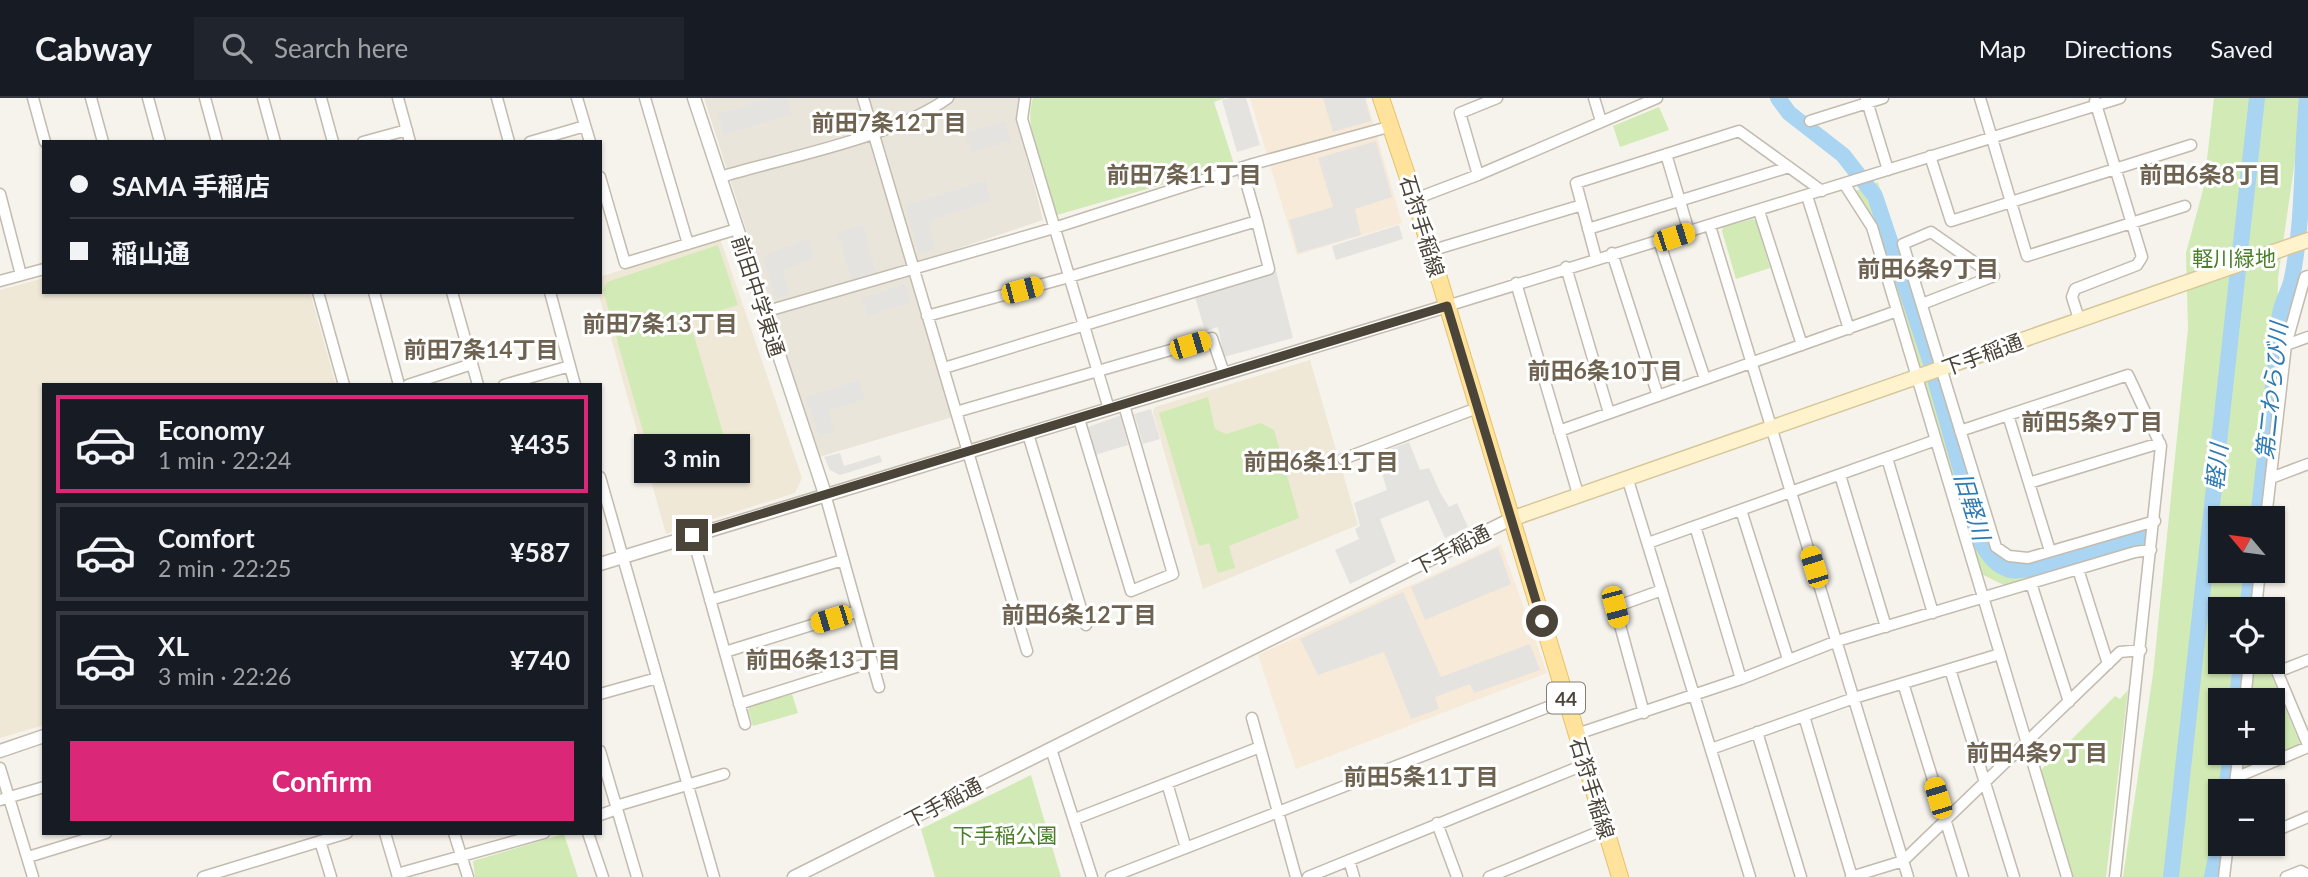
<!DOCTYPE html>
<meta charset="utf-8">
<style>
body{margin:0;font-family:Lato,"Noto Sans JP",sans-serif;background:#20242c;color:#f1f3f6;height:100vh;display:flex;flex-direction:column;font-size:26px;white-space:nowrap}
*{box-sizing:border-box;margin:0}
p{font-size:23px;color:#9ea1a6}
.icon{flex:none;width:38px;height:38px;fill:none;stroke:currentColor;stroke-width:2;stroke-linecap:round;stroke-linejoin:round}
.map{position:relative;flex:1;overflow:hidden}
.side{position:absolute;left:42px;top:285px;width:560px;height:452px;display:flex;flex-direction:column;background:#171b24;border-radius:0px;box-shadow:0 2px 5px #0004}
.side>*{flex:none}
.hud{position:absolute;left:42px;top:42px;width:560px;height:154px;border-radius:0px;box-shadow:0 2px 5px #0004;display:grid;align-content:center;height:154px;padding:0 28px;background:#171b24}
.needle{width:46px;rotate:299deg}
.tools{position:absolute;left:2208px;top:408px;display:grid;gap:14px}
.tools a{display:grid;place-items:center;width:77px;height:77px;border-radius:0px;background:#171b24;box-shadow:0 2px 5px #0004;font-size:35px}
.end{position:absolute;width:32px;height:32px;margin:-16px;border:9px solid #4b4439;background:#fff;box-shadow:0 0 0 4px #fff}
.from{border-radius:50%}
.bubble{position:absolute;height:49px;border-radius:0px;background:#171b24;box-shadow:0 2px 5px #0004;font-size:23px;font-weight:700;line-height:49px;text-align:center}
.car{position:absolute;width:21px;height:42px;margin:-21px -10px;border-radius:9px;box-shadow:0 0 5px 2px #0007;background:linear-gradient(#f5c518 24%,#345 0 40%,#f5c518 0 76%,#345 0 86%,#f5c518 0)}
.hud b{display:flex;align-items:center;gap:24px;height:66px;font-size:26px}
.hud b+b{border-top:2px solid #363941}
.hud i{width:18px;height:18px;background:#f1f3f6}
ul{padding:12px 0 0;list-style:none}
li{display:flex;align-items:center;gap:21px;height:98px;margin:0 14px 10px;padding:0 14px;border:4px solid #363941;border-radius:0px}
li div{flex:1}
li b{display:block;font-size:26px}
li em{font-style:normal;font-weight:700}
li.on{border-color:#db2777}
li>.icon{width:63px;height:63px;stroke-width:1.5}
.action{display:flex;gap:14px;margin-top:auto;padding:14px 28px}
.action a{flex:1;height:80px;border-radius:0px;background:#db2777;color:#fff;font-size:28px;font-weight:700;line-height:80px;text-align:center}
header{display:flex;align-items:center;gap:42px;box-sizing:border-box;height:98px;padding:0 35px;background:#171b24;border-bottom:2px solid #363941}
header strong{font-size:33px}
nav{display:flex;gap:38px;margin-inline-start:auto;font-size:24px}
.search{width:490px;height:63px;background:#20242c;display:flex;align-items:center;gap:18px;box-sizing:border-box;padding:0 24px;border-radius:0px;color:#9ea1a6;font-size:26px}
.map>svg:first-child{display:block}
.residential{fill:#eae5da}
.commercial{fill:#f7ead8}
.education{fill:#efe8d6}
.green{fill:#d2eab5}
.parking{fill:#e5e3e0}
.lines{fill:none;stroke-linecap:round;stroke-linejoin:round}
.river{stroke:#a9d4f2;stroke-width:16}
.minor-casing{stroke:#c2bbae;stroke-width:13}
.tertiary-casing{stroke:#c2bbae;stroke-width:15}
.secondary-casing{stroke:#d6c79b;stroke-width:17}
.primary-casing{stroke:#e6c16a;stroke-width:18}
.minor{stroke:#fff;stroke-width:10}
.tertiary{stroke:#fff;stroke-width:12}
.secondary{stroke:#fff3cd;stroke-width:14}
.primary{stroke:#ffe39c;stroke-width:16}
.route{stroke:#4b4439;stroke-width:9}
.labels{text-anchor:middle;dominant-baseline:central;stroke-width:6;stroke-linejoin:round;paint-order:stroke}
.shield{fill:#fff;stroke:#817c74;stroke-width:2}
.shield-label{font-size:19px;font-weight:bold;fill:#4b4439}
.street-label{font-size:21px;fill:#4b4439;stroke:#fff}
.park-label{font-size:21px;fill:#4a7f2a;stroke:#fff}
.neighbourhood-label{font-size:23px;font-weight:bold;fill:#6e6250;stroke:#fff}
.water-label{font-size:23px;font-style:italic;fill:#2e7ab2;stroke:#fff}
</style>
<header>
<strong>Cabway</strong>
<div class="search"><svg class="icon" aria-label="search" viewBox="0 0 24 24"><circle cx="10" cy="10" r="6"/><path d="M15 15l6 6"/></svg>Search here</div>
<nav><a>Map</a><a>Directions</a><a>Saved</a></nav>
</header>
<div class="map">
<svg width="2308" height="779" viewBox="0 0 2308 779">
<rect width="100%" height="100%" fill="#f6f3ec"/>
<path class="residential" d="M704 0H1020L1016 17 1043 122 909 167 953 319 819 359Z"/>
<path class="commercial" d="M1250 0H1366L1402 125 1297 157Z
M1501 446 1547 575 1296 671 1258 557Z"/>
<path class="education" d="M720 140 802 380 795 395 666 436 598 194H600V179Z
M44 180V194H310L336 287H44V627L0 640V192Z
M1310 262 1358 427 1203 491 1153 314 1155 309Z"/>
<path class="green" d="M1033 0H1225L1214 4 1234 66 1057 117C1043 95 1023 24 1033 0Z
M2214 0H2304L2278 180 2277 253 2257 420H2221V472L2251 473 2246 511H2221V564H2240L2235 602H2221V654L2229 655 2224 693H2221V719L2212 779H2123L2153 576 2188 231 2186 155 2204 88Z
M1659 9 1669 32 1620 49 1613 28Z
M1878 84 1994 452 2013 462 2150 427 2146 450 2008 489 1977 474 1873 124 1853 94Z
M1753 121 1756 123 1770 170 1736 181 1722 133 1723 129Z
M718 147 738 207 689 221 729 355 655 376 603 192 607 184Z
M1208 299 1215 331 1226 336 1261 325 1274 332 1299 420 1229 448 1235 470 1218 475 1209 445 1199 448 1159 315Z
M2254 564H2266L2301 648 2248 670 2243 667 2245 655 2273 654V602H2250Z
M2128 592 2106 779H2072L2041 672 2115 598 2120 601Z
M792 596 798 615 753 628 748 612 750 608Z
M1031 677 1061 779H935L921 731Z
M564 736 578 779H475L473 763Z"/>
<path class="parking" d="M771 0H788L792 16 724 37 718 16Z
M1230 0H1246L1260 47 1237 54 1222 2Z
M1323 0H1365L1371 23 1333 34Z
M1005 23 1010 43 971 55 965 35Z
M1376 43 1392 99 1355 111 1361 137 1298 155 1289 122 1333 109 1318 60Z
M985 82 991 103 929 123 935 151 919 156 905 108Z
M863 126 876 174 851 182 838 135Z
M1399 127 1403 141 1336 162 1332 148Z
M809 140 814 160 783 172 789 196 775 201 763 158Z
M1276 173 1293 240 1224 259 1218 229 1205 233 1195 199Z
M905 186 911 204 867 218 862 200Z
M859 282 865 301 829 312 834 334 819 338 806 299Z
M1151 311 1160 341 1143 346 1134 316Z
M1121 317 1128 347 1095 357 1088 329Z
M1409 344 1420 372 1429 370 1441 396 1449 409 1457 405 1468 429 1445 440 1428 402 1380 421 1396 464 1350 486 1335 452 1359 441 1355 431 1360 428 1354 405 1387 392 1376 356Z
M840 355 844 368 880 357 882 364 840 377 830 372 824 359Z
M1498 449 1511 486 1425 522 1411 489Z
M1403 494 1441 579 1530 546 1540 572 1474 595 1470 586 1435 599 1439 611 1411 621 1384 554 1318 577 1300 541Z"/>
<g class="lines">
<path class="river" d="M1778 0 1789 15 1843 57 1875 98 1931 265
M1935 281 1982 446C1989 458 1996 468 2010 472 2026 476 2131 448 2143 437
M2258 420 2280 227C2277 210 2289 196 2292 180 2304 121 2301 59 2307 0
M2247 511 2252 472
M2237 602 2241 564
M2226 693 2231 654
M2171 779 2257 0
M2212 779 2221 734"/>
<defs>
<path id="minor" d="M33 0 45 44
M91 0 103 44
M148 0 160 44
M205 0 217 44
M263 0 275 44
M321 0 333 44
M398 0 410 44
M497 0 509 44
M577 0 590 44
M645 0 688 146
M863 0 1027 553
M1025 0 1022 21 1109 311
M1594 0 1601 23
M1866 0 1888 72
M1980 0 2027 158 2185 108
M1810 23 1883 0
M363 44 407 32
M530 44 585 28
M1666 56 1689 134
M1930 58 1951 123 2191 47
M1478 77 1460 15 1497 0
M600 79 625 165 737 131
M720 79C787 59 892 40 948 0
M1845 87 1872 129 2067 779
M0 96 21 177
M1807 98 1849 231
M1415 101 1478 77 1657 0
M1759 113 1802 247
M1710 128 1908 779
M1588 131 1789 69
M1659 143 1705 281
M1430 153 1582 107
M1612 155 1658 298
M1596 160 1576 85 1739 33 1822 93
M1566 169 1609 315
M0 183 44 171
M1516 185 1578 396
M318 194 344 287
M374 194 399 287
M452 194 478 287
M550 194 575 287
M1922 206 1994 178 1931 134 1903 146C1934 247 1965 348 1996 449L2009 458 2028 460 2155 423
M1447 208 2120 0
M764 214 1054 130 1253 66 1392 28
M927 218 1069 179 1257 123 1242 70
M2079 221 2072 199 2075 191 2137 167 2142 159 2095 3
M2286 247 2308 239
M944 270 1269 171 1257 123
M408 287 472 266
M504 287 570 268
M956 314 1212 240 1224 275
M2008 317 2050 453
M1079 321 1131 493 1173 476 1124 307
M1559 333 1897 213
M1960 333 2128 277 2161 348 2115 779
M1028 336 1086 527
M1887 360 1933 515
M1343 361 1477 310
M1840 377 1886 529
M600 379 714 779
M1627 379 1750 779
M2271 380 2308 366
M2029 385 2160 345
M825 396 879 589
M1741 412 1788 561
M2266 420 2286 247 2305 179 2308 178
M1695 428 1741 581
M692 437 745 626
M1648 445 1936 342
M2078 471 2108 566
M2031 485 2069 604
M710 502 843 462
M2256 511 2260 472
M725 554 857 513
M2273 564 2308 647
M1950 571 2014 779
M2277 574 2308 562
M1903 585 1963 779
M600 596 657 580
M2245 602 2249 564
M739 606 872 564
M1644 615 1615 509 1662 492
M1804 618 1852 779
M1252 620 1296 779
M1757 634 1801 779
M1577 636 1741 581 1837 543 2135 454 2151 452
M1051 651 1092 779
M1711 651 1854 600 2000 556
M600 653 637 779
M0 670 33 779
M2236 677H2242L2308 649
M1167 685 1186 750
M2234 693 2239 654
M0 702 44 689
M616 708 724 676
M600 717 617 711
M1075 721 1260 649
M1437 725 1457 779
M2273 734 2308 719
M385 735 398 779
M454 735 468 779
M588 735 603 779
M320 743 331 779
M2227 752 2244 746
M28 759 106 735
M1349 762 1354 779
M397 776 544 735
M203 779 347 735
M1111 779 1566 602
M1308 779 1586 666
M1489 779 1606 731
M1851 779 1903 763 2120 554 2141 552
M2224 779 2228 746
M2286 779 2301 773 2308 777"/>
<path id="tertiary" d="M694 0 825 396
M600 466 1447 208
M0 653 44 638
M794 779 1511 421"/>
<path id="secondary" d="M1511 421 2308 142"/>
<path id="primary" d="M1381 0 1415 101 1620 779"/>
</defs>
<use href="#minor" class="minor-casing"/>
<use href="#tertiary" class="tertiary-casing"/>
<use href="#secondary" class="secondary-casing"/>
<use href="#primary" class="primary-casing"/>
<use href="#minor" class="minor"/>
<use href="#tertiary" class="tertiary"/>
<use href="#secondary" class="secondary"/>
<use href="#primary" class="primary"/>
</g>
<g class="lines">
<path class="route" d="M692 437 1447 208 1542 523"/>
</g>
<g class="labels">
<rect class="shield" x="1547" y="584.5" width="38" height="31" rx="5"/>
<g class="shield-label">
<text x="1566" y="600">44</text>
</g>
<g class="street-label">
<text transform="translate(1423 128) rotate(73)">石狩手稲線</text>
<text transform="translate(759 198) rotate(72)">前田中学東通</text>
<text transform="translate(1982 256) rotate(-20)">下手稲通</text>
<text transform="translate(1451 451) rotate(-27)">下手稲通</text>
<text transform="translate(1593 690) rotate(73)">石狩手稲線</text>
<text transform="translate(943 704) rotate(-27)">下手稲通</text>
</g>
<g class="park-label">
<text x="2234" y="159">軽川緑地</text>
<text x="1005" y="736">下手稲公園</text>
</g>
<g class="neighbourhood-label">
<text x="889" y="24">前田7条12丁目</text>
<text x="1184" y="76">前田7条11丁目</text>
<text x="2210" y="76">前田6条8丁目</text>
<text x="1928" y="170">前田6条9丁目</text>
<text x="660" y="225">前田7条13丁目</text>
<text x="481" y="251">前田7条14丁目</text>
<text x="1605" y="272">前田6条10丁目</text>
<text x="2092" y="323">前田5条9丁目</text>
<text x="1321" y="363">前田6条11丁目</text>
<text x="1079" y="516">前田6条12丁目</text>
<text x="823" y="561">前田6条13丁目</text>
<text x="2037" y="654">前田4条9丁目</text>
<text x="1421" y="678">前田5条11丁目</text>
</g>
<g class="water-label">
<text transform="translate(2271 293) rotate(-84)">第二わらび川</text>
<text transform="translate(2216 369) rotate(-84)">軽川</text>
<text transform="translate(1973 408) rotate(73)">旧軽川</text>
</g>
</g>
</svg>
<div class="tools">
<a><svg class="needle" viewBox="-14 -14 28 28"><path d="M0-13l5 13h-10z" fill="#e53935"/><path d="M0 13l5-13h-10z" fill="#9ea1a6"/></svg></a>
<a><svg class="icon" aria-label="locate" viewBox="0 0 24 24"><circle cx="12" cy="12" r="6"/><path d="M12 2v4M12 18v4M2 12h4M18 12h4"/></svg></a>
<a>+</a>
<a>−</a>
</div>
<i class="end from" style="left:1542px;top:523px"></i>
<i class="end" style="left:692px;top:437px"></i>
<div class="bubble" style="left:634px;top:336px;width:116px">3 min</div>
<i class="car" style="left:1674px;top:139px;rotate:72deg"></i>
<i class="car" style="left:1022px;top:192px;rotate:75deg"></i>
<i class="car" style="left:1190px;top:247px;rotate:73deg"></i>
<i class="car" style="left:1814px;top:469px;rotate:343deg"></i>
<i class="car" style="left:1615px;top:509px;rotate:165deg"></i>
<i class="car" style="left:831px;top:521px;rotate:253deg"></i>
<i class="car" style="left:1938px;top:700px;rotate:343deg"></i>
<div class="hud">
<b><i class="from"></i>SAMA 手稲店</b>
<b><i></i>稲山通</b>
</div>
<section class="side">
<ul>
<li class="on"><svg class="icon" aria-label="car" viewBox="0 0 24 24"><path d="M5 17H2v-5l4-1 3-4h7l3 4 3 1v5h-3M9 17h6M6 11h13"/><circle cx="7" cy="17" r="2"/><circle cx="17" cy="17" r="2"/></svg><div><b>Economy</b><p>1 min · 22:24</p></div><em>¥435</em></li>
<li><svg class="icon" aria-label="car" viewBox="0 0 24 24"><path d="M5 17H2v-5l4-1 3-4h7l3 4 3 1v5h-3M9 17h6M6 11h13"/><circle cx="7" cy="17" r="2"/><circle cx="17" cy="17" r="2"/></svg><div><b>Comfort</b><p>2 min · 22:25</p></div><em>¥587</em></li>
<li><svg class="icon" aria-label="car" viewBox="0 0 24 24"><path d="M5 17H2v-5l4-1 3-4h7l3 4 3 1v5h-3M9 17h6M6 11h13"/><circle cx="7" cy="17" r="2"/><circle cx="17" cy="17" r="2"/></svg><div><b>XL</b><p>3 min · 22:26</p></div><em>¥740</em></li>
</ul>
<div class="action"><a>Confirm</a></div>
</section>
</div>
